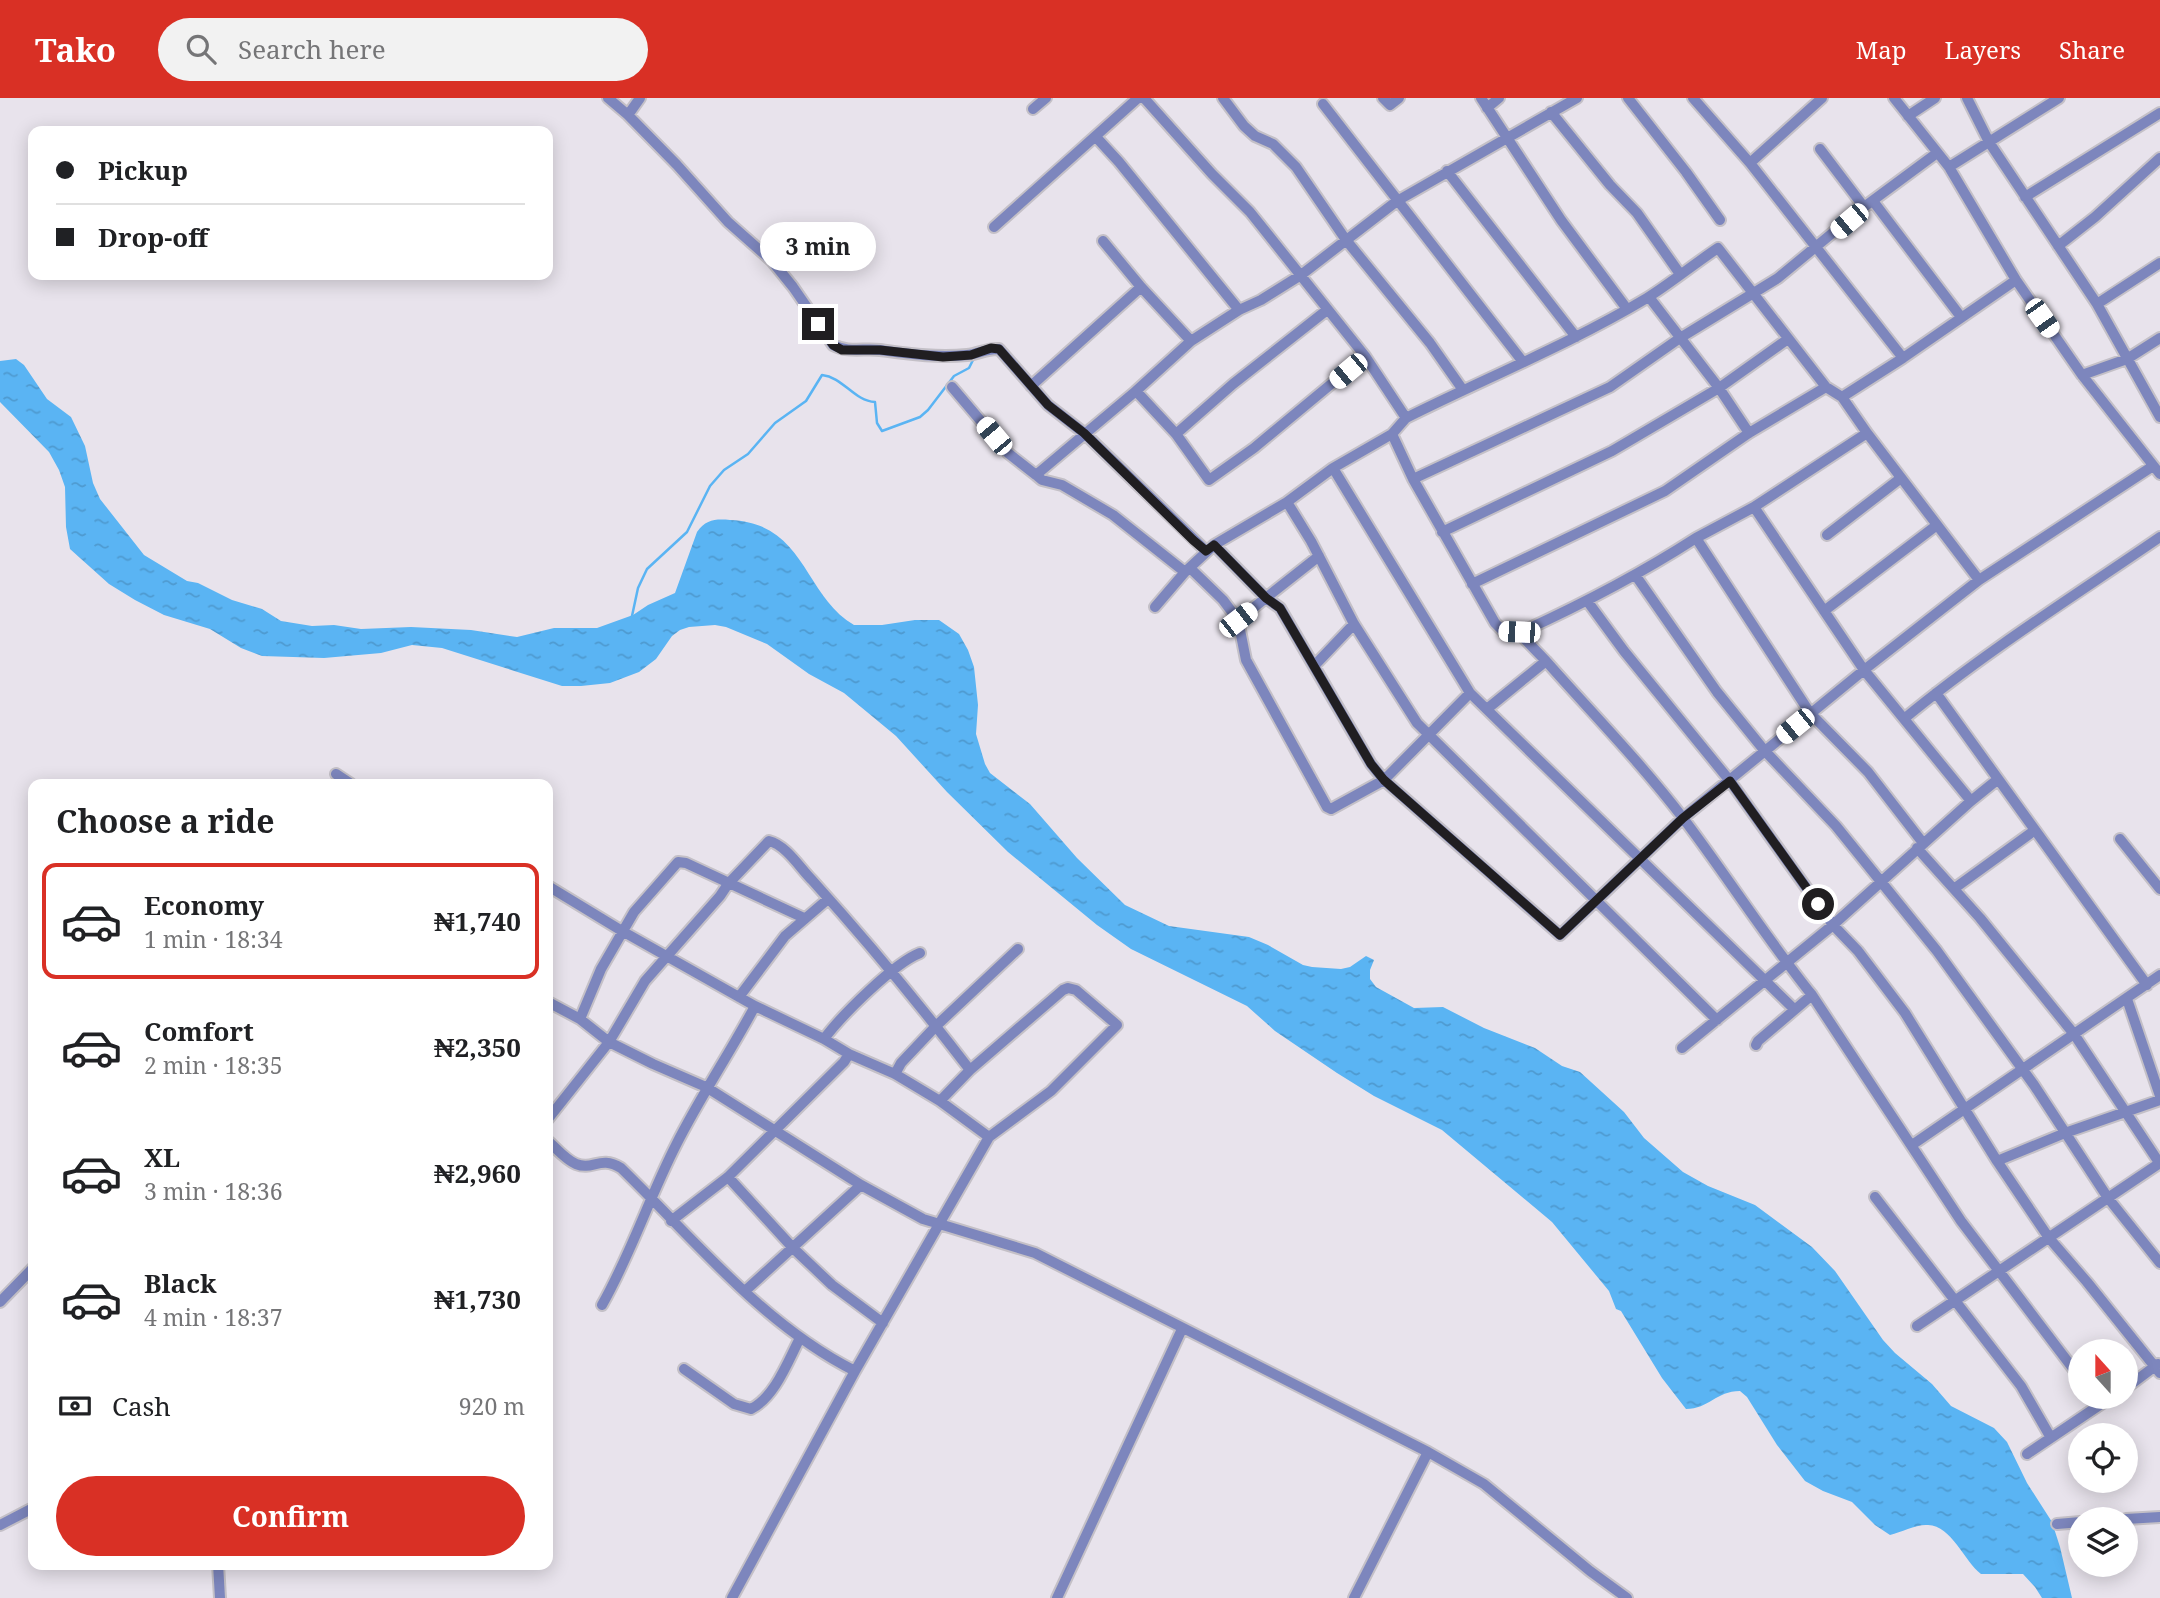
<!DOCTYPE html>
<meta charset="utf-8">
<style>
body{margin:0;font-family:"Noto Serif",serif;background:#f2f2f2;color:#202124;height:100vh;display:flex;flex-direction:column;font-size:26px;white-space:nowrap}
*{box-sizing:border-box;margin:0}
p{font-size:23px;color:#757577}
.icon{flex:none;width:38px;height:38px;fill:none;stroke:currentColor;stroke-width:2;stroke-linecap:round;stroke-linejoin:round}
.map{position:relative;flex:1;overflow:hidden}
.panel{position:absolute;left:28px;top:681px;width:525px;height:791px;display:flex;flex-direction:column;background:#fff;border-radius:14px;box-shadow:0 4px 18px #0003}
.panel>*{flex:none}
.banner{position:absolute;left:28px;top:28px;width:525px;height:154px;border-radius:14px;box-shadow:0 4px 18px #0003;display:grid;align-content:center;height:154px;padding:0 28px;background:#fff}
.needle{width:46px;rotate:339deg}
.fabs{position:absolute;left:2068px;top:1241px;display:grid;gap:14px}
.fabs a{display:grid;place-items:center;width:70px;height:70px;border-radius:50%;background:#fff;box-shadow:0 4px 18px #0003;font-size:35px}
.end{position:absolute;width:32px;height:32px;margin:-16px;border:9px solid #201e21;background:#fff;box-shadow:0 0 0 4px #fff}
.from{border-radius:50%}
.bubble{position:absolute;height:49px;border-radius:24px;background:#fff;box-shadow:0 4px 18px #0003;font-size:23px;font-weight:700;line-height:49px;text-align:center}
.car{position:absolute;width:21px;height:42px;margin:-21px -10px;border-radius:9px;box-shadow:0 0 5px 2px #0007;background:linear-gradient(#fff 24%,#345 0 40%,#fff 0 76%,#345 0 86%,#fff 0)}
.banner b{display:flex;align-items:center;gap:24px;height:66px;font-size:26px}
.banner b+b{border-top:2px solid #e0e0e0}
.banner i{width:18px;height:18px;background:#202124}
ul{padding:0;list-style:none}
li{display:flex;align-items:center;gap:21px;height:116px;margin:0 14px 10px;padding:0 14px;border:4px solid transparent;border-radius:14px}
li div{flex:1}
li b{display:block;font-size:26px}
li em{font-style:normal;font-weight:700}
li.current{border-color:#d93025}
li>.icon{width:63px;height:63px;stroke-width:1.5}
h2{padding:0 28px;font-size:32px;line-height:84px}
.pay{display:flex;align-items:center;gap:18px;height:77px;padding:0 28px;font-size:26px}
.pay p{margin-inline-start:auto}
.cta{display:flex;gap:14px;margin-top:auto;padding:14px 28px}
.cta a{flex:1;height:80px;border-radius:42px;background:#d93025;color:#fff;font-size:28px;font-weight:700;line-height:80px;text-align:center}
header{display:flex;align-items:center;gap:42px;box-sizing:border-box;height:98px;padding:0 35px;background:#d93025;color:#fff}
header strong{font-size:33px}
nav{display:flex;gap:38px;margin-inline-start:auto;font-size:24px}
.search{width:490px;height:63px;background:#f2f2f2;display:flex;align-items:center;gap:18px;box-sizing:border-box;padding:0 24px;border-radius:38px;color:#757577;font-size:26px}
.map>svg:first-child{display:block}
.water{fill:url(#water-ripples)}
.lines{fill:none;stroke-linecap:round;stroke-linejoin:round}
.stream{stroke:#5ab4f3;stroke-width:2.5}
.street-casing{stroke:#c4c0c7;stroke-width:14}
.street{stroke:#7d86bd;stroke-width:10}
.route{stroke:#201e21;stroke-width:9}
</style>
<header>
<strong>Tako</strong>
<div class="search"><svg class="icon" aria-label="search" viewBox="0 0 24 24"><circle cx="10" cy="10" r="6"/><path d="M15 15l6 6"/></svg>Search here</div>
<nav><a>Map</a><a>Layers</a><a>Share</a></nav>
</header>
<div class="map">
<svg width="2160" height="1500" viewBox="0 0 2160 1500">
<defs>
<pattern id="water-ripples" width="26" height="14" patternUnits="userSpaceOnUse" patternTransform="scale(1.75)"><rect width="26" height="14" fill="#5ab4f3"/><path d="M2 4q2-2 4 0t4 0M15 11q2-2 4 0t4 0" fill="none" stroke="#4e9ad0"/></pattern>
</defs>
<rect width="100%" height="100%" fill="#e8e3ec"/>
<path class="water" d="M16 261 24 267 47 301 71 319 85 348 93 385 100 401 144 457 187 483 198 485 232 502 262 511 281 523 312 528 334 527 361 531 411 529 471 532 517 539 554 530H597L633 517 648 507 675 495 697 434C706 421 716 421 730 422 806 425 803 497 854 527H882L915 522H939L959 536 968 552 974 569 978 607 976 636 985 666 990 675 1030 706 1077 760 1125 807 1169 828 1249 839 1268 847 1303 867 1312 869 1341 871 1350 869 1366 858 1374 862 1370 872V881L1376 889 1414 910 1443 909 1484 930 1535 950 1562 968 1580 974 1624 1014 1644 1040 1683 1074 1708 1088 1755 1107 1812 1149 1835 1173 1883 1242 1895 1255 1932 1286 1951 1308 1994 1330 2007 1344 2027 1385 2052 1424 2060 1449 2072 1500H2042L2035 1489 2023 1476H1981C1964 1463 1952 1428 1928 1427 1916 1426 1902 1434 1890 1437L1875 1427 1852 1404 1823 1393 1805 1383 1777 1347 1747 1299 1740 1293C1716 1293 1709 1311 1686 1311L1662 1280 1621 1213 1616 1211 1609 1193 1552 1124 1442 1032 1374 998 1337 975 1275 933 1247 908 1131 851 1097 827 1008 754 947 694 896 638 844 595 809 576 767 546 726 529 715 527 689 529 680 532 672 538 656 561 639 574 610 585 581 588H562L442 550 412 547 381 555 324 560 262 558 241 550 210 531 164 517 135 502 109 486 70 451 66 429 65 389 59 372 49 354 0 304V263Z"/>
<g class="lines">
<path class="stream" d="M632 518 638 490 647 471 687 434 710 388 724 372 748 356 775 325 806 303 822 277C843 279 854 303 875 304L877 325 882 333 920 319 928 312 954 278 969 270 973 262"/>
<defs>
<path id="street" d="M608 0 628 17 677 67 728 124 772 163 793 189 833 247C848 255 864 250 880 252 910 256 937 260 967 257 978 256 988 250 999 251L1048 307 1084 335 1206 453
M1144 0 1212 76 1250 114 1365 258 1406 320
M1223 0 1244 28 1255 38 1273 46 1296 69 1346 142 1430 245 1463 292
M1383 0 1390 7 1399 0
M1481 0 1561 122 1627 211
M1628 0 1686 74 1720 122
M1693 0 1750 65 1903 260 2016 182
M1894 0 1949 69 2016 182 2082 277 2160 376
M1967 0 1989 44 2097 206 2160 319
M1323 6 1523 264
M1487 10 1499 0
M1033 11 1046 0
M1551 14 1610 87 1637 115 1680 176
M628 17 640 0
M1908 18 1935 0
M1096 39 1119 64 1239 212
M1820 51 1864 109
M1750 65 1822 0
M1949 69 2059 0
M1447 73 1576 239
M2025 99 2160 15
M1873 103 1961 219
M994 129 1138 0
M1103 143 1141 189 1191 243
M2058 148 2095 119 2160 60
M1649 199 1719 290 1749 335
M2097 206 2160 165
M2082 277 2127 261 2160 240
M1031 288 1141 189
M952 289 1008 355 1036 377 1042 382 1062 387 1113 417 1185 474
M1136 293 1176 336 1209 382 1254 350 1365 258
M1867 335 1842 299 1903 260
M1176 336 1233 286 1327 212
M1392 336 1413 381 1495 525 1504 534 1519 535
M1333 370 1470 595 1793 910
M1036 377 1136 293 1191 243 1239 212 1261 202 1301 177 1397 103 1577 0
M1413 381 1610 289 1680 240 1778 180 1864 109 1937 55
M1287 404 1311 443 1354 526 1417 625 1717 922
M1754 409 1864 572 1971 703
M1442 434 1612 353 1719 290 1788 241
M1827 437 1901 380
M1696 440 1754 409 1867 335 1979 482
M1214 447 1266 500 1280 510 1371 666 1384 682 1560 837 1683 720 1864 572 1979 482 2153 368
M1190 470 1223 502 1238 522 1246 562 1327 709 1331 711 1384 682 1470 595
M1636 478 1717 594 1764 652 1836 728 1937 853 2034 987 2108 1100 2160 1165
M1472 486 1665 393 1749 335 1826 289
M1588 504 1624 553 1730 683 1833 827 1858 853 1905 915 1997 1063 2049 1140 2087 1184 2160 1275
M1155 509 1185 474 1214 447 1287 404 1333 370 1392 336 1406 320C1486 280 1570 246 1647 200 1671 185 1694 166 1718 150L1826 289 1842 299
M1824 513 1937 427
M1238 522 1319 458
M1546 563 1519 535C1583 506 1637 478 1696 440L1810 615 1868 674 1923 745
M1315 567 1354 526
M1936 595 2147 887
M1487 611 1546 563C1592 615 1641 665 1683 720 1727 778 1766 840 1812 897L1961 1123 2081 1281
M1905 620C1985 554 2074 498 2160 439
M336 676 351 686
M2120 741 2160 791
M1917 750 1980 820 2074 936 2160 1066
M548 788 622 833 755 908 824 941 849 956 895 976 940 1003 989 1039
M1955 790 2035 732
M739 899 785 838 828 801
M2127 901 2160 998
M548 904 580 921 609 944 653 966 706 989 861 1087 923 1121 1035 1155 1428 1354 1484 1386 1590 1473 1627 1500
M580 921 601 871 634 814 678 764 686 765 804 820
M824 941C841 918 894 865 920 855
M1756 947 1758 943 1812 897
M1682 950 1833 827 1971 703 1997 682
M895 976 901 965 936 928 1018 851
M548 1021 609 944 645 883 720 798 728 786 769 743C786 747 800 770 812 782 867 843 920 907 970 972
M548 1043C556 1050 566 1062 576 1066 593 1073 600 1057 621 1070 694 1141 763 1227 855 1273
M1912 1047 2160 877
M1997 1063 2065 1035 2160 1002
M728 1079 793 1150 832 1187 883 1225
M1875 1099 2021 1288 2051 1340
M671 1123 728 1079 844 964 849 956
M745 1193 861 1087
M0 1204 33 1170
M602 1207C631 1156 649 1100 676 1047 700 999 730 955 755 908
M1917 1228 2160 1065
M684 1271 734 1306 751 1311C775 1299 788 1263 800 1240
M2126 1290 2158 1266
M2027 1356 2113 1298
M2126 1421 2160 1419
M2057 1426 2081 1424
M0 1427 33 1410
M218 1466 220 1500
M732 1500 855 1273 989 1039 1051 993 1117 927 1076 892 1068 890 1063 892 970 972 940 1003
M1057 1500 1182 1231
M1354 1500 1428 1354"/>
</defs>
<use href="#street" class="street-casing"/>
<use href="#street" class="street"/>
</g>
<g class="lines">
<path class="route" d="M818 226 833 247 842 252H880L943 259 971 257 991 250 999 251 1048 307 1084 335 1193 442 1206 453 1214 447 1266 500 1280 510 1371 666 1384 682 1560 837 1683 720 1730 683 1818 806"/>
</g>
</svg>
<div class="fabs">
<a><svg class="needle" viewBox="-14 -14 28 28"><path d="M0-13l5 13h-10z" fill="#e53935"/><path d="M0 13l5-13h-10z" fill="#757577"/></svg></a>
<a><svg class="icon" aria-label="locate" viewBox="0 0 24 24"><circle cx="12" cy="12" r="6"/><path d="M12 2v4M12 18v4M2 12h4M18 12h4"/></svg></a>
<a><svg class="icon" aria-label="layers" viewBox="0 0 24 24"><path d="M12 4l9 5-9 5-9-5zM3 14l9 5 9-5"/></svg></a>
</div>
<i class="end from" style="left:1818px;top:806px"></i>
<i class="end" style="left:818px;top:226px"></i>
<div class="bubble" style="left:760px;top:124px;width:116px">3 min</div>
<i class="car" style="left:1849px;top:123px;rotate:230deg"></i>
<i class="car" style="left:2042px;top:220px;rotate:145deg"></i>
<i class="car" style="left:1348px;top:273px;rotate:230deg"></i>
<i class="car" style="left:994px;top:338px;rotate:320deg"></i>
<i class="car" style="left:1238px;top:522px;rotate:52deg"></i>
<i class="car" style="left:1519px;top:534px;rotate:272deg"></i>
<i class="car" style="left:1795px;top:628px;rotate:231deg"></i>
<div class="banner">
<b><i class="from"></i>Pickup</b>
<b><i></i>Drop-off</b>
</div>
<section class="panel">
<h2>Choose a ride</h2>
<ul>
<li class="current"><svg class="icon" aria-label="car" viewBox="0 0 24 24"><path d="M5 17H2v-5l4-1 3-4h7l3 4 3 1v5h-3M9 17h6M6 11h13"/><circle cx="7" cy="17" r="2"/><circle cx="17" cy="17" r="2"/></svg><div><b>Economy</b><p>1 min · 18:34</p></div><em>₦1,740</em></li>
<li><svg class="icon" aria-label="car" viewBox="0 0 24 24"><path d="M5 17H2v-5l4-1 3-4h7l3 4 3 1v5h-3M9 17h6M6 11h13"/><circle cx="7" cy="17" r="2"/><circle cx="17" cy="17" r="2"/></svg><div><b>Comfort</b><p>2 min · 18:35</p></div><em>₦2,350</em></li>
<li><svg class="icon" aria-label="car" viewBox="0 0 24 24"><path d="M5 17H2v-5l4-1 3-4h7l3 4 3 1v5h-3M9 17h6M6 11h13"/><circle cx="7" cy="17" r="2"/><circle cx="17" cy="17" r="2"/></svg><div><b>XL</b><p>3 min · 18:36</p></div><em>₦2,960</em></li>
<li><svg class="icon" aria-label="car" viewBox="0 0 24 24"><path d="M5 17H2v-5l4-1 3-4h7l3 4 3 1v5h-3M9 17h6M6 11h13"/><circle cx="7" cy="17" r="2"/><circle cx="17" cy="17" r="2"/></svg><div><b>Black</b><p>4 min · 18:37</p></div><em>₦1,730</em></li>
</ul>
<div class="pay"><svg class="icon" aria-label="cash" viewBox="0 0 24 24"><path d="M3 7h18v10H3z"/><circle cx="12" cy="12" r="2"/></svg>Cash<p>920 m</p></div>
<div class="cta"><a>Confirm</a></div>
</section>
</div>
